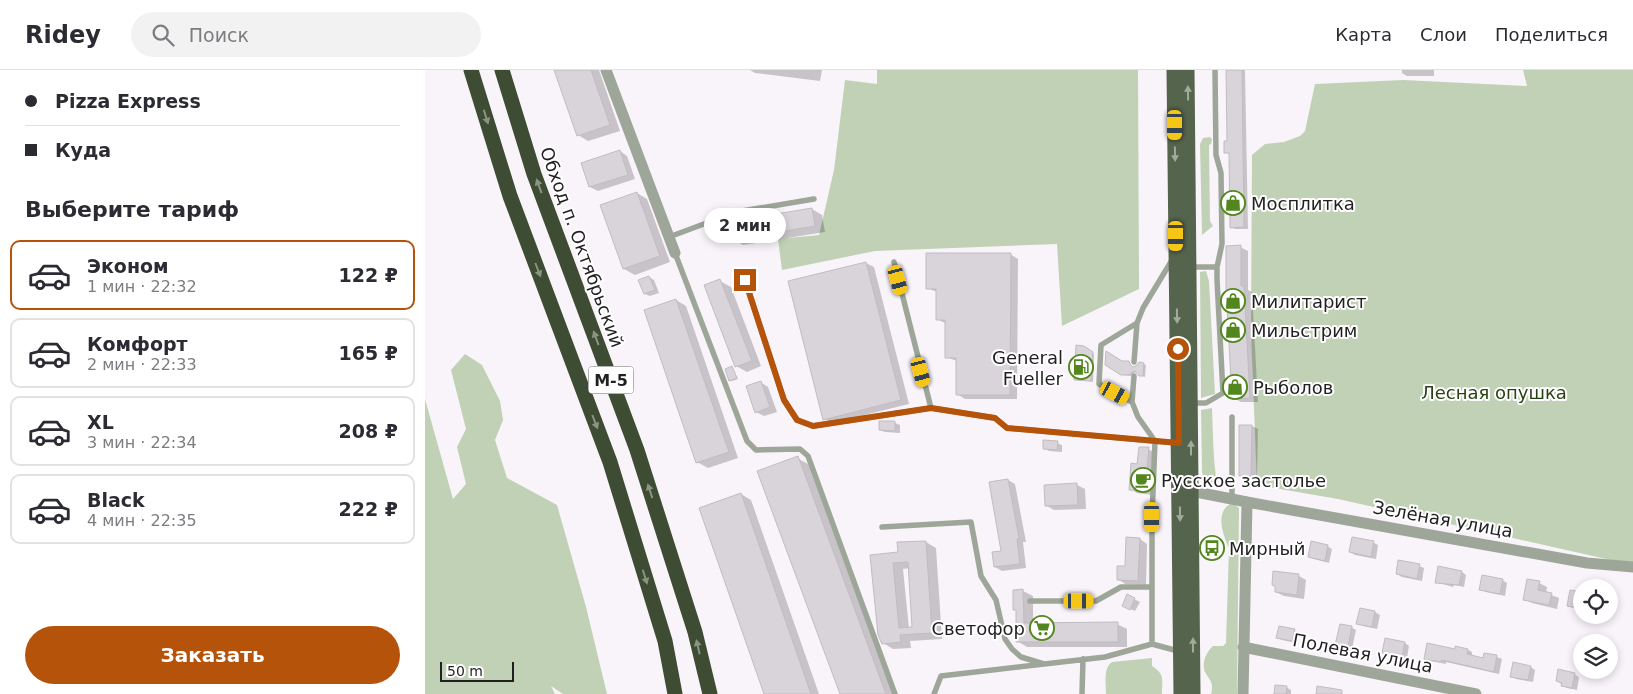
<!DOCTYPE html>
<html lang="ru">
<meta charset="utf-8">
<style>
body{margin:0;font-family:"DejaVu Sans",sans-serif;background:#f2f2f3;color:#2b2b33;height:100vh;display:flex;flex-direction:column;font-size:19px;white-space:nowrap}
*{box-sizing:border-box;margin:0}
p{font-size:16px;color:#7c7c81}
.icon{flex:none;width:28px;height:28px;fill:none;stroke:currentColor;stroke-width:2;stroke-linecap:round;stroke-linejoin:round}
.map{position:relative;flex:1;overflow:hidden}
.drawer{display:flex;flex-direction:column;background:#fff;width:425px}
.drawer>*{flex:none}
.hud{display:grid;align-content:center;height:110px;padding:0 25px;background:#fff}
.controls{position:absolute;left:1148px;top:509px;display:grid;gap:10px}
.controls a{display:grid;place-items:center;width:45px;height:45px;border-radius:50%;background:#fff;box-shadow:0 2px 8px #0003;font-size:25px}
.scale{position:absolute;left:15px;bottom:12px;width:74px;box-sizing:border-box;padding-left:5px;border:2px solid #211f21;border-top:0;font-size:14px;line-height:18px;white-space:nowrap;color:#211f21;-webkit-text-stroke:4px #fff;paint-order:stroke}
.end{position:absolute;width:22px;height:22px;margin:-11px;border:6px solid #b45309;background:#fff;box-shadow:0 0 0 2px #fff}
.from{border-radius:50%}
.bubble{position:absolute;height:35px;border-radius:18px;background:#fff;box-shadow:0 2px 8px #0003;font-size:16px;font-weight:800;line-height:35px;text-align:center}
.car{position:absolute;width:15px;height:30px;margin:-15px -8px;border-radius:6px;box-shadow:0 0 4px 1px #0007;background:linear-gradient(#f5c518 24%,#345 0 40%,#f5c518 0 76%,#345 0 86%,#f5c518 0)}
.hud b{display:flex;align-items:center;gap:18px;height:48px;font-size:19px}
.hud b+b{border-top:1px solid #e1e1e2}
.hud i{width:12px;height:12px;background:#2b2b33}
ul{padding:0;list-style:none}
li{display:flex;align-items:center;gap:15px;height:70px;margin:0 10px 8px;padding:0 15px;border:2px solid #e1e1e2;border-radius:10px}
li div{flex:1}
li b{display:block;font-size:19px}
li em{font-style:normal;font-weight:800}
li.selected{border-color:#b45309}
li>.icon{width:45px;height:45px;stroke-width:1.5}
h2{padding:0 25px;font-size:22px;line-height:60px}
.action{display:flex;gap:10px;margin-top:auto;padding:10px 25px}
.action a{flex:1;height:58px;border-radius:30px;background:#b45309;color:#fff;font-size:20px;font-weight:800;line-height:58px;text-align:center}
header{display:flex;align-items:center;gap:30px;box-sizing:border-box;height:70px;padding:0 25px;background:#fff;border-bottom:1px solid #e1e1e2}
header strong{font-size:24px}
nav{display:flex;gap:28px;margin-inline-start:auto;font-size:18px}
.search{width:350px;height:45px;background:#f2f2f3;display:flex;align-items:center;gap:12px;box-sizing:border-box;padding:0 18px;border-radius:28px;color:#7c7c81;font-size:19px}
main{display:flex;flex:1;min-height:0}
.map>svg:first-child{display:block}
.green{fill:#c0d1b6}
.shadow{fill:#0003;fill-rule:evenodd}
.building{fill:#d9d4da;stroke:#c0bcc1;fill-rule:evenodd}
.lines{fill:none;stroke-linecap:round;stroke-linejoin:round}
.lane{stroke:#9da698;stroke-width:5.5}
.street{stroke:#9da698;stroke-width:11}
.primary{stroke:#55644c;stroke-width:15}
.highway{stroke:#3d4c32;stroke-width:15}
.oneway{fill:#a2aa9d}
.oneway2{fill:#8b9484}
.route{stroke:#b45309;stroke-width:6}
.labels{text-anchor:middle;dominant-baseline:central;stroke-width:4;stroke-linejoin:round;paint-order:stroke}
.shield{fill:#fff;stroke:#646264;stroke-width:1}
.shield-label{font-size:16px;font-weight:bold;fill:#211f21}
.poi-label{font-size:18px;fill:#211f21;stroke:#fff;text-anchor:start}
.street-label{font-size:18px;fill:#211f21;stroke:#fff}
.park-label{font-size:18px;fill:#294213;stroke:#fff}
</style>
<header>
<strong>Ridey</strong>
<div class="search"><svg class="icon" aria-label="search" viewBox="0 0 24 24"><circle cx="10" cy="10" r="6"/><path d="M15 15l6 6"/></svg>Поиск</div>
<nav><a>Карта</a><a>Слои</a><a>Поделиться</a></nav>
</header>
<main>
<section class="drawer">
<div class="hud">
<b><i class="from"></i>Pizza Express</b>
<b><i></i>Куда</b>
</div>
<h2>Выберите тариф</h2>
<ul>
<li class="selected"><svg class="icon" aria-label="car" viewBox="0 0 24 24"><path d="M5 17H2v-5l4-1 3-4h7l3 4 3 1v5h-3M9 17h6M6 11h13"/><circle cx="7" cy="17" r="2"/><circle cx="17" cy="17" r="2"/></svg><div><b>Эконом</b><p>1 мин · 22:32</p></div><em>122 ₽</em></li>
<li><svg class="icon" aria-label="car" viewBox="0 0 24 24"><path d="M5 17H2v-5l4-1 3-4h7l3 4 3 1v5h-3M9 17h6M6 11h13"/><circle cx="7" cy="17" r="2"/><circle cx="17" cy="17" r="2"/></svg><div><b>Комфорт</b><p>2 мин · 22:33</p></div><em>165 ₽</em></li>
<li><svg class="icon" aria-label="car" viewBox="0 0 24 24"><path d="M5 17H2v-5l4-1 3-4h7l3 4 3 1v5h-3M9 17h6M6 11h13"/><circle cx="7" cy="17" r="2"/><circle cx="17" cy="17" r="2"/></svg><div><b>XL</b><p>3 мин · 22:34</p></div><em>208 ₽</em></li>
<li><svg class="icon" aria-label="car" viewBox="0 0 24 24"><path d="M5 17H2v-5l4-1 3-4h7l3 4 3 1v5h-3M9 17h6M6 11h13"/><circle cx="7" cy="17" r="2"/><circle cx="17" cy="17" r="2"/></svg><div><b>Black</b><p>4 мин · 22:35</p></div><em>222 ₽</em></li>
</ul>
<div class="action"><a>Заказать</a></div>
</section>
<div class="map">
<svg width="1208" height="624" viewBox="0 0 1208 624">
<rect width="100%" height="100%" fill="#f9f4fa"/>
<path class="green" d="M452 0H713L714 219 637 256 632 174 450 181 357 200 353 169 394 165 409 100 420 10 452 14Z
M1098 0H1208V495L913 429 832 415 826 262 827 85 840 74 859 72 875 66 880 61 890 14 978 10 1102 16Z
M785 67 787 69 786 74 784 75 785 151 788 156 777 165 775 74 778 68Z
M781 201 784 211 790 324 776 328 775 202Z
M40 284 57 295 75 331 78 350 70 370 82 408 132 435 161 537 182 624H138L126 616 130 624H0V329L28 429 41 414 32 377 41 359 26 300Z
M787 338C788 363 788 389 792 414L788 418C780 415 779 410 777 402L776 340Z
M807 433 814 438 812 624H786C789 612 785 611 780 602 776 593 782 581 788 576H798L801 573 804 478C798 465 789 441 807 433Z
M727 588V596C740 604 737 609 737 624H681C681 614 678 598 687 592Z"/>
<path class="shadow" d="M131 0H174L195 61 163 71 153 65Z
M325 0H397L395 11 330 3Z
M803 0H820L823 159H810L806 157 805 85 801 82 803 72Z
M977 0H1009V6H982L977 3Z
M195 81 202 86 210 109 173 121 165 117Z
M212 123 222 129 245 192 210 205 199 199 177 136Z
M387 139 397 145 400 162 318 175 307 169Z
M815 177 823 181V220L827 222 833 332H816L809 328Z
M585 184 593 189 592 329H540L532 324V291L521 287 520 253 512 249V222L502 218Z
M441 193 449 197 484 334 407 353 400 349Z
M224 207 229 210 234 223 225 226 220 224Z
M295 211 306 217 336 296 322 302 311 296Z
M251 230 261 236 313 388 283 398 272 392Z
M659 277 669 284 668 312 651 309Z
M697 292 704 293 708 298 712 297 714 293 721 295 720 307 714 305 712 302 709 303 707 306 699 305Z
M307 298 313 309 307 311 305 310Z
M335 312 343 317 352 342 339 346 331 342Z
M455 352 470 353 475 355V363L460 362 455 360Z
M815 356H827L833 359 832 409H821L815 405Z
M632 373 637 375V382L624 381 619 378Z
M723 379 730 383 727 425 712 423 705 419 714 395Z
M372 388 383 394 468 624H416L334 402Z
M583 410 590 414 601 472H598L601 498 577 501 570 497 578 482 565 413Z
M652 415 660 419 661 439 629 440 622 436Z
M316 424 326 430 394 624H340L275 438Z
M715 469 722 474 721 515 700 514 693 509 701 497Z
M501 472 511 478 517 569 485 571 486 578 468 579 458 573 447 486 474 483ZM485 498 488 558 484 559 478 499Z
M949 473 953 475 951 489 930 485 925 482Z
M902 476 907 479 904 493 889 489 884 487Z
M994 496 999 498 997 511 977 507 972 504Z
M1037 502 1041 505 1039 517 1029 515 1028 517 1011 512Z
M874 506 881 510 879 529 859 526 851 522Z
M1077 510 1082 513 1080 526 1061 522 1056 519Z
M1114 513 1122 517 1121 523 1134 528 1132 539 1107 533 1100 529Z
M589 521H598L608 526V554H692L702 559V577H602L592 571V541L590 540Z
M703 526 715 532 710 541 703 538Z
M936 539 950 542 955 545 952 559 938 556 933 553Z
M926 557 931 560 927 579 912 574Z
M869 560 874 563 872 573 857 570 852 567Z
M980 573 984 576 982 588 964 585 959 582Z
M1031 580H1043L1047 582V587L1059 589 1060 584 1072 587 1077 589 1074 604 1021 592V594L1005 591 1000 588Z
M1106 597 1110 600 1108 612 1091 609 1087 606Z
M1149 604 1154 607 1152 620 1142 618 1132 611Z
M851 617H861L866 620V624H851Z"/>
<path class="building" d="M129 0H166L185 55 152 66Z
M801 0H817L819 157 805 158 804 83H799V71H802Z
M195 80 203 105 164 117 156 93Z
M212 122 235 186 198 199 175 135Z
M387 138 390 156 306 170 303 152Z
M816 175V216H819L825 328 807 329 801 217V176Z
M501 183H586L585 325H531V288H520V250H511V219H501Z
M441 192 476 330 398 350 363 211Z
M224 206 230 220 219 224 213 210Z
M295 209 327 291 310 297 279 215Z
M251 229 304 382 271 393 219 240Z
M651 275 659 276 668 282 666 311 649 310Z
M681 281 697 291H704L705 294 708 297 711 296 714 292 719 293 718 306H714L710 301 707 302 704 305H696L680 295Z
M307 296 312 308 304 311 300 299Z
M336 311 345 337 330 343 321 316Z
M454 351H470V361L454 360Z
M814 355H827L826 406H814Z
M618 370 633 371 632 380 618 379Z
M714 377H724L720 421 704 420 706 393 712 394Z
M373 386 458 616 461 624H415L332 401Z
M583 409 594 468 592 469 595 494 569 497 567 482 576 481 564 412Z
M652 413 653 435 620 436 619 415Z
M316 423 386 624H339L274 438Z
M701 467 715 468 713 511 692 510V496H700Z
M927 467 949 471 946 487 924 482Z
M501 471 507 563 475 565 476 572 457 574 453 565 445 485 473 482 472 472ZM483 492 487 557 474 558 468 493Z
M886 471 903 475 900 491 883 487Z
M973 490 995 494 992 509 971 504Z
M1013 496 1037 501 1034 515 1010 513Z
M848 501 874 504 872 525 850 522V516L847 515Z
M1057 505 1078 509 1075 524 1054 520Z
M1102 509 1115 511 1113 520 1127 523 1124 535 1098 530Z
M598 519 599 553 693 552V572H591V540H588V520Z
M1145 520 1156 522V539L1142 536Z
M702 524 710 528 705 540 697 536Z
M935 538 950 541 947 557 931 554Z
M915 554 927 556 923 577 910 575Z
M854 556 870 559 867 571 851 568Z
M960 568 980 572 977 587 957 583Z
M1002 573 1030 579V576L1043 579 1042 584 1058 588 1059 583 1072 585 1069 602 1017 590 1016 592 999 589Z
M1088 592 1106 596 1103 610 1085 607Z
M1133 599 1150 603 1147 618 1136 616 1137 613 1131 611Z
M850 615 862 616 861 624H849Z
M892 616 917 620V624H891Z"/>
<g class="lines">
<path class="lane" d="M244 167 311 142 389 129
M250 183 322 371 331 380 375 379 383 386 470 624
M469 192 506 338
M765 197H792
M320 210 359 330 372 350 388 356 506 338 570 348 582 358 751 373
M709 292 712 253 718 238 747 190
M709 306 707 332 713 347 730 371 727 447V574L753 581
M707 332 674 314 676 275 712 253
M766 333H781L798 323 792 210V197L797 174 796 103 791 85 790 0
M807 347V429
M457 457 546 452 556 506 571 530 580 569 587 579 596 587 619 594
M605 531H671L696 517H727
M509 624 516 606 680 587 727 574
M657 624 658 589"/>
<path class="street" d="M181 0 250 183
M766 421 822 432 818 624
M822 432 1162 493 1208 497
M818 577 1051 624"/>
<path class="primary" d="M749 0 756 624
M762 0 768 624"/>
<path class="highway" d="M46 0 85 126 185 392 240 571 250 624
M77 0 109 104 212 380 270 562 285 624"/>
</g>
<defs><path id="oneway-solid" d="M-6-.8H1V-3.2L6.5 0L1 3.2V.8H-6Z" transform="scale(1.25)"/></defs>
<g class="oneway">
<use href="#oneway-solid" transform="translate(763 23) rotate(-91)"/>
<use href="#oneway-solid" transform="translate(750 84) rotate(89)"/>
<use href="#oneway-solid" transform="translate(752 246) rotate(89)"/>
<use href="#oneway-solid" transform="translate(766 378) rotate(-90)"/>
<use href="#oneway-solid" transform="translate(755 444) rotate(89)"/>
<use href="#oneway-solid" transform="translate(768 575) rotate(-90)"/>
</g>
<g class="oneway2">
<use href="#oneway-solid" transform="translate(61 47) rotate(73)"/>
<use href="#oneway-solid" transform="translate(114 116) rotate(-110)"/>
<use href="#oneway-solid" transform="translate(113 200) rotate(69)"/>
<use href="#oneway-solid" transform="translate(171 268) rotate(-110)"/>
<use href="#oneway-solid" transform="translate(170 352) rotate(69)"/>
<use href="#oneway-solid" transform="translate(225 421) rotate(-108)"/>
<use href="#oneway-solid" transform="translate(220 507) rotate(73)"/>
<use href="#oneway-solid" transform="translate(273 577) rotate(-103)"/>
</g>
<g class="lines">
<path class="route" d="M320 210 359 330 372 350 388 356 506 338 570 348 582 358 754 373 753 279"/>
</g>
<defs>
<symbol id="shop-ring" viewBox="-11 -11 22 22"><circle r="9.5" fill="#fff" stroke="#52871e" stroke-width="1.5"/><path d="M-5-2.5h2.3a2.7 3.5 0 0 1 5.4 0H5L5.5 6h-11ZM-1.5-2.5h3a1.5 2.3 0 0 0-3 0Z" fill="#52871e"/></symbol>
<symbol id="fuel-ring" viewBox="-11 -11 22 22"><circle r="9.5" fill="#fff" stroke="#52871e" stroke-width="1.5"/><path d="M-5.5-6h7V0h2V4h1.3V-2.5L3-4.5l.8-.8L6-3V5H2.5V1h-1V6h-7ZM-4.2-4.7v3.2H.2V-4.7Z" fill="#52871e"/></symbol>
<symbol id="cafe-ring" viewBox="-11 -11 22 22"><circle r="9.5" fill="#fff" stroke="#52871e" stroke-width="1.5"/><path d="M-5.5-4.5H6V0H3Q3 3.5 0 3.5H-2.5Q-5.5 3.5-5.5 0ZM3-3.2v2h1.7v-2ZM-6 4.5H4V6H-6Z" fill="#52871e"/></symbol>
<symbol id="bus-ring" viewBox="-11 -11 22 22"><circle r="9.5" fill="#fff" stroke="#52871e" stroke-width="1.5"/><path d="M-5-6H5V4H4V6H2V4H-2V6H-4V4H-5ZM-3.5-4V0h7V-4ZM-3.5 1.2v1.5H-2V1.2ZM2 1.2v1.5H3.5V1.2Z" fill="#52871e"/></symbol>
<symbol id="supermarket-ring" viewBox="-11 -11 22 22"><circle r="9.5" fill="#fff" stroke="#52871e" stroke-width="1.5"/><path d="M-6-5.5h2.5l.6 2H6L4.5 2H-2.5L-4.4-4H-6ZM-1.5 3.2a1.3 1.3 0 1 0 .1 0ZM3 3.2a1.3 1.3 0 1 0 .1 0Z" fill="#52871e"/></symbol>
</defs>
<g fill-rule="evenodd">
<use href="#shop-ring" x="794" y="119" width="28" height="28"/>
<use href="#shop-ring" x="794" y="217" width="28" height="28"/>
<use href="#shop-ring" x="794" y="246" width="28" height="28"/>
<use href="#fuel-ring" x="642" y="283" width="28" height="28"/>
<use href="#shop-ring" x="796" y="303" width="28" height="28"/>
<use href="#cafe-ring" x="704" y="396" width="28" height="28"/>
<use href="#bus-ring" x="773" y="464" width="28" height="28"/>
<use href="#supermarket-ring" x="603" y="544" width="28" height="28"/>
</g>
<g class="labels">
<rect class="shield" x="163.5" y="296.5" width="45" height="27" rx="4"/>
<g class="shield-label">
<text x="186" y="310">М-5</text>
</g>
<g class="poi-label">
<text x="826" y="133">Мосплитка</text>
<text x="826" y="231">Милитарист</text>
<text x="826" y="260">Мильстрим</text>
<text x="638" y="287" text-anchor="end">General<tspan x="638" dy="21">Fueller</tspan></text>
<text x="828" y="317">Рыболов</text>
<text x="736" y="410">Русское застолье</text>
<text x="804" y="478">Мирный</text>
<text x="600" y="558" text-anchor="end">Светофор</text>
</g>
<g class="street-label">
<text transform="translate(157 177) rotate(70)">Обход п. Октябрьский</text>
<text transform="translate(1018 449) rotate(10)">Зелёная улица</text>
<text transform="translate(938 583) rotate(11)">Полевая улица</text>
</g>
<g class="park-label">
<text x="1069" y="322">Лесная опушка</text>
</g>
</g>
</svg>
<div class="controls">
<a><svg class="icon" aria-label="locate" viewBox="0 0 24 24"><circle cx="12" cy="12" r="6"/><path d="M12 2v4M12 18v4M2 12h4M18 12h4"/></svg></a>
<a><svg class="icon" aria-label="layers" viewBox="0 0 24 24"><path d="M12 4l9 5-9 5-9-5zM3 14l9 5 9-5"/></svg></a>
</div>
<div class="scale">50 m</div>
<i class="end from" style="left:753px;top:279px"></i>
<i class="end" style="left:320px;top:210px"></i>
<div class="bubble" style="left:279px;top:138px;width:82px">2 мин</div>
<i class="car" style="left:750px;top:55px;rotate:180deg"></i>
<i class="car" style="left:751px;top:166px;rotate:180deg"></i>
<i class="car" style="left:473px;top:210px;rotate:165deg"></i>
<i class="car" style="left:496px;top:302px;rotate:165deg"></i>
<i class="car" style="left:690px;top:323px;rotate:118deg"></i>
<i class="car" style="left:727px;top:447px;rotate:180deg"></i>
<i class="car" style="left:654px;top:531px;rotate:90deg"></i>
</div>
</main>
